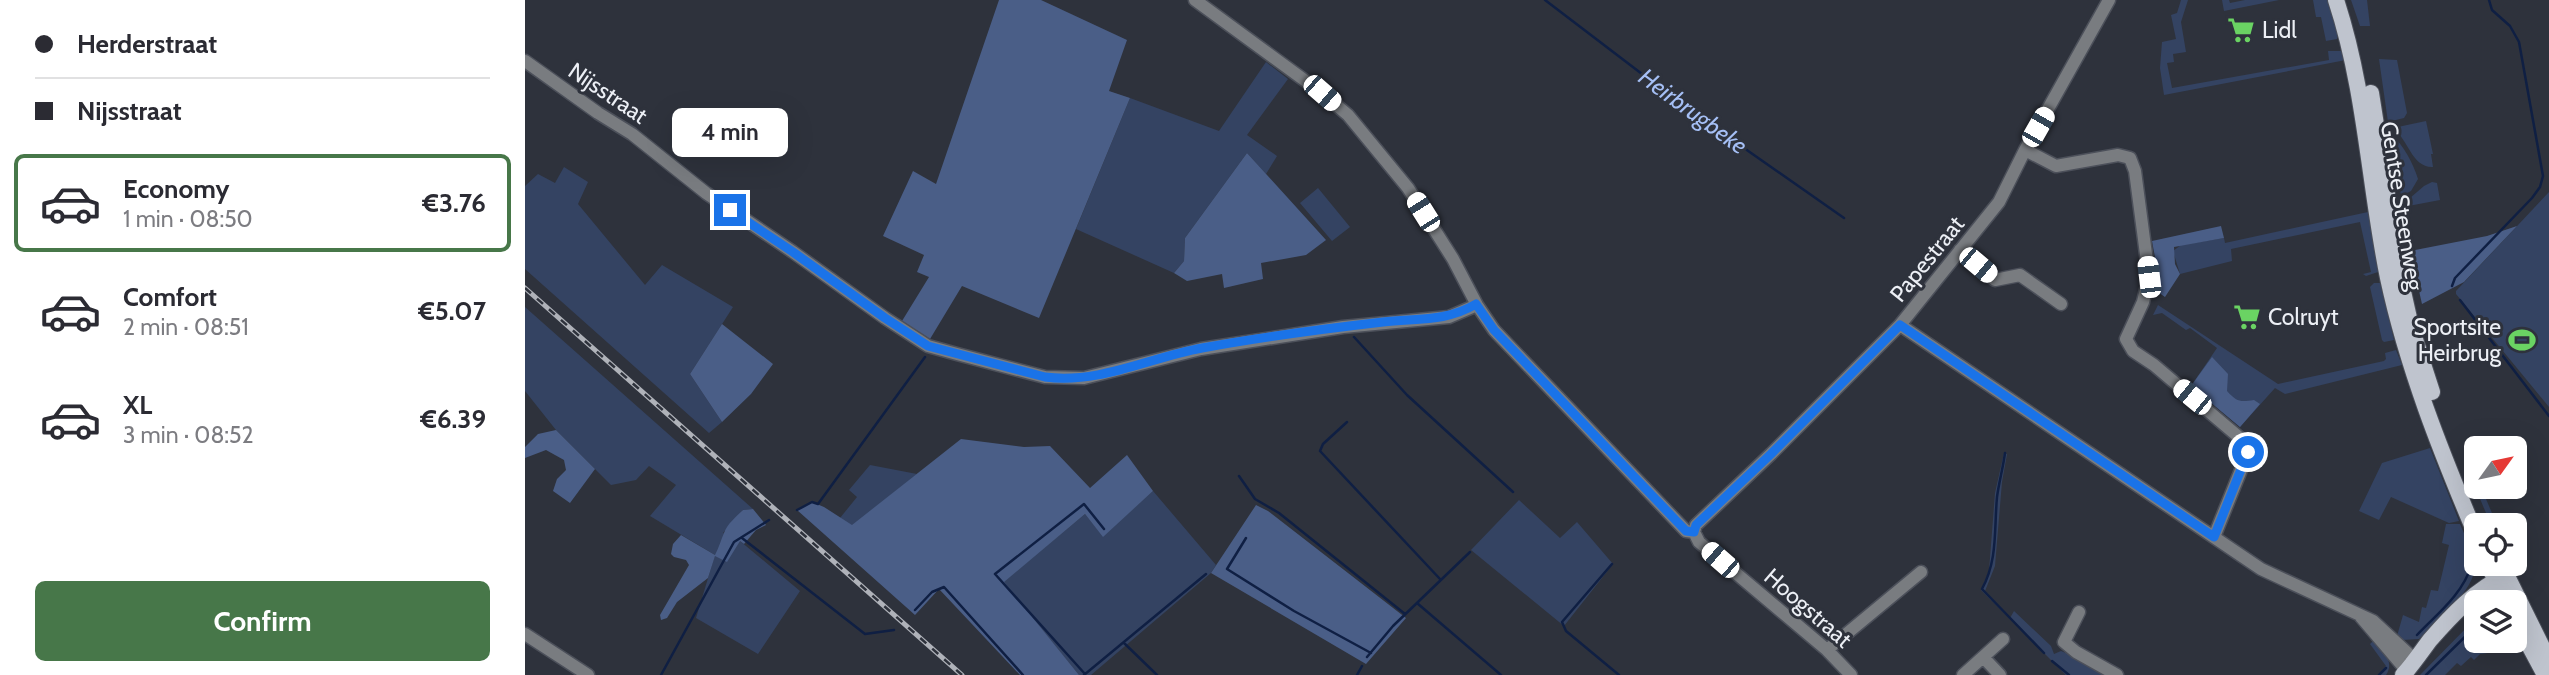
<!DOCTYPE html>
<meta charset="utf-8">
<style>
body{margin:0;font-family:Cabin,sans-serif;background:#f7f7f7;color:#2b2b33;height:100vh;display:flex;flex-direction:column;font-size:26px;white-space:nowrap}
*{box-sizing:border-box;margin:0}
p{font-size:23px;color:#7c7c81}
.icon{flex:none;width:38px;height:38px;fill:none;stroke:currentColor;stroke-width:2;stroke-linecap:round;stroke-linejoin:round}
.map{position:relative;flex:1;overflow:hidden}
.panel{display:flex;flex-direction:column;background:#fff;width:525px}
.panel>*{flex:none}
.top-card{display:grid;align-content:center;height:154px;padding:0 35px;background:#fff}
.needle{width:46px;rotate:57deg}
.tools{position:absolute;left:1939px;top:436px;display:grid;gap:14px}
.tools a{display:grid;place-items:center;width:63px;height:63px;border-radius:10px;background:#fff;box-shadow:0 7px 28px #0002;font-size:35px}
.end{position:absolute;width:32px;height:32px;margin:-16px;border:9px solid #1a73e8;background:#fff;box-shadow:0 0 0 4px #fff}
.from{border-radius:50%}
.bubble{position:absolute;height:49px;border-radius:10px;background:#fff;box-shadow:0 7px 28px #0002;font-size:23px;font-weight:800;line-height:49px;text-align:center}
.car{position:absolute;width:21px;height:42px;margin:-21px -10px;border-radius:9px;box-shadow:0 0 5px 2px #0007;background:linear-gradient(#fff 24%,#345 0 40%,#fff 0 76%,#345 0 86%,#fff 0)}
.top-card b{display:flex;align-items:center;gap:24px;height:66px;font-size:26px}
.top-card b+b{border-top:2px solid #e1e1e2}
.top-card i{width:18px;height:18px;background:#2b2b33}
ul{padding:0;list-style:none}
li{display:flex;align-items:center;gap:21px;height:98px;margin:0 14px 10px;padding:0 21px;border:4px solid transparent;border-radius:10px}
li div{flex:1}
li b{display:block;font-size:26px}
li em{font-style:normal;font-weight:800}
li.active{border-color:#477749}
li>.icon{width:63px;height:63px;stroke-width:1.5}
.button{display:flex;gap:14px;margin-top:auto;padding:14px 35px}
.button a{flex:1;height:80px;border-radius:10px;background:#477749;color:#fff;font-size:28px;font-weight:800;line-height:80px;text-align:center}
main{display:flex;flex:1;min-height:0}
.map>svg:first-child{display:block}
.green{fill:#344362}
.forest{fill:#4a5e87}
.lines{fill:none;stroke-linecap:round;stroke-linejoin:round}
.stream{stroke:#0f1f43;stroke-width:2.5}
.minor-casing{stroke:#4c505a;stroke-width:15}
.major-casing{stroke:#4c505a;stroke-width:18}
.minor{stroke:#797c80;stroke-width:12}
.major{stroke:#bfc4ce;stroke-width:16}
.rail-casing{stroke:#afb2b9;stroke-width:5}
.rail{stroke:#2e323c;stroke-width:2.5;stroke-dasharray:8;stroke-linecap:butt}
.route{stroke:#1a73e8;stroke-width:9}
.labels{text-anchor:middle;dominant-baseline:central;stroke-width:6;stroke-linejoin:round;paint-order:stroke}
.poi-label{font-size:23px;fill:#eceff5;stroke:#2e323c;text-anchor:start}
.street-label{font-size:23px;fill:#eceff5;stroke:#2e323c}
.water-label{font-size:24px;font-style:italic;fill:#a5bff5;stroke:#2e323c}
</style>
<main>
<section class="panel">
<div class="top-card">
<b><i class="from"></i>Herderstraat</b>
<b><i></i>Nijsstraat</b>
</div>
<ul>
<li class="active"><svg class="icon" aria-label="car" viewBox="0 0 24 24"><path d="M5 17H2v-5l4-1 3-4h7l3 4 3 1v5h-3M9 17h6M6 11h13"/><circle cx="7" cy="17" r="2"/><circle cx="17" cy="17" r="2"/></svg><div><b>Economy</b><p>1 min · 08:50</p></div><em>€3.76</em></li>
<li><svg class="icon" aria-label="car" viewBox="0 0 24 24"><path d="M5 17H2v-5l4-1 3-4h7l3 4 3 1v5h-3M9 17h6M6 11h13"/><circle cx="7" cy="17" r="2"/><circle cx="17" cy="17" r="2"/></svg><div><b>Comfort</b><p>2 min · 08:51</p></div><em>€5.07</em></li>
<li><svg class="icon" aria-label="car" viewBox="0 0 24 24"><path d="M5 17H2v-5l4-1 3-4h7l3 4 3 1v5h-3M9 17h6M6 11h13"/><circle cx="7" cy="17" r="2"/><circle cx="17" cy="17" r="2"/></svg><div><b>XL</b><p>3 min · 08:52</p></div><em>€6.39</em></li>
</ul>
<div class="button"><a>Confirm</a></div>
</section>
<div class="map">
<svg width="2024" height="675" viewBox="0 0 2024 675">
<rect width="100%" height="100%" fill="#2e323c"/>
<path class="green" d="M1656 0H1663L1656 22 1661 52 1648 54 1649 62 1642 63 1647 88 1804 60 1803 51H1818L1821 60 1639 95 1635 68 1637 42 1651 39 1646 15 1652 13Z
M1697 0H1704L1705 3 1720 0H1754L1699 11Z
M1788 0H1802L1813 32 1812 39 1801 41 1796 17H1791Z
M1826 0H1842L1845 26H1835Z
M1854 59 1872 60 1882 113 1879 118 1863 122Z
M741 62 763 79 722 135 752 156 741 174 722 153 660 238 659 261 649 273 551 229 605 98 694 131Z
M1901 121 1908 154H1906L1908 167C1887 168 1883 139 1868 128Z
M1866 134C1879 146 1888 163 1893 179L1886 191 1876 196Z
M39 167 63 182 53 204 120 285 137 265 208 307 165 374 197 422 184 433 0 269V186L13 174 30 183Z
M1907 182 1912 183 1915 200 1878 207V204L1899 186Z
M793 188 825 227 807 241 775 203Z
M2024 192V407L1931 294V291Z
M1843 212 1853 272 1841 276 1838 274 1846 272 1835 222 1706 249 1707 261 1655 274 1648 251 1656 245 1699 238 1700 243Z
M1849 283H1855L1869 340 1859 342 1857 340 1845 287Z
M1633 305 1753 384 1859 361 1861 359 1860 353 1871 350 1877 365 1760 394 1750 388 1715 427 1666 386 1692 348 1665 328 1661 330 1637 313 1628 315Z
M0 307 228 509 218 510 198 533 215 541 275 591 233 654 171 618 190 555 125 516 151 485 124 466 111 480 86 485 31 430 0 391Z
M1905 448 1934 521 1924 523 1866 497 1854 520 1834 511 1857 463Z
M1479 453 1482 454 1477 482 1470 566 1460 591 1485 618 1489 611 1526 646 1529 654 1536 651 1541 653 1583 675H1541L1456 590 1464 571 1470 493Z
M345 465 392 474 327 526 315 518 332 497 324 490Z
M1949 468 1951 486 1956 487 1972 525H1966L1943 470Z
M628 491 691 565 686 573 566 675H554L478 582 560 514 578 536Z
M994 500 1035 538 1052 522 1088 564 1039 626 946 550Z
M1921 524H1935C1939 535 1951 553 1950 565 1950 591 1912 621 1894 639L1877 640 1872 636 1878 615 1894 622 1897 607 1901 608 1906 590 1913 591 1924 545 1917 543Z
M1951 618V640H1990L1992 646 1988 643 1973 642 1963 653 1955 654 1949 660 1946 657 1936 666 1932 663 1920 675H1895Z
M1850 639C1858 650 1870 662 1861 675H1853L1861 666 1845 644Z"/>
<path class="forest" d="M474 0H516L602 40 584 91 605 98 514 318 437 286 405 339 377 321 404 277 392 272 399 255 358 236 388 171 411 184Z
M722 153 801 240 781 255 736 263 738 279 699 288 697 274 662 281 649 273 659 261 660 238Z
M1696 226 1699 238 1649 247 1650 264 1655 274 1640 297 1630 290 1634 279 1627 241Z
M1992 226 1939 282 1897 304 1885 251 1962 236Z
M197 324 248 364 226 394 197 422 165 374Z
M1687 357 1703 374 1702 391C1712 402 1715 402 1729 400L1735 404 1715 427 1666 386Z
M31 430 70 469 45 503 28 491 32 479 41 470 39 460 21 450 0 458V447L13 434Z
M436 439 499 447 525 446 565 488 602 455 628 491 578 537 560 514 479 582 554 675H495L414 589 390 615 272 510 287 502 299 507 327 525Z
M731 505 743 511 881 618 841 664 686 573Z
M228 509 241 525 231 530 219 544 215 541 202 562 190 556 183 578 152 602 142 618 136 620 135 615 164 565 161 560 149 557 146 554 148 544 156 535 190 555C194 547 196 540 199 533 202 524 212 516 218 510Z"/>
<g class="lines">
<path class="stream" d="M1020 0 1159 106 1319 218
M1927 286 1930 278 2007 198 2015 187 2018 176 1994 42 1985 26 1967 10 1964 0
M1935 300 2024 416
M829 337 882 395 988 492
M822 422 798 444 795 451 915 579
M1480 453C1478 468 1474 482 1472 497 1469 529 1473 560 1457 589L1519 653
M714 476 730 499 754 513 880 614
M272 510 287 502 293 504 400 357
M217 538 340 634 369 630
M721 538 702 569 769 611 846 653
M1087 564 1037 622 1041 631 1094 675
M892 603 976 675
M390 610 407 592 419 587 498 675
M1892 635C1911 615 1938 594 1946 566
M599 643 632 675
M842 657 868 626 945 552
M1527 661 1544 675
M560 674 470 574 559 504 579 529
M136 675 209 542 244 520
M559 675 681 574
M832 675 837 666
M1854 675 1861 668
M1901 675 1951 626"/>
<defs>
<path id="minor" d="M670 0 797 93 823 115 883 188 928 259 952 305 969 330 1161 531 1169 532 1174 542 1302 650 1326 675
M0 61 73 113 107 134 181 193 268 252 360 318 403 346 432 354 520 377 559 378 676 349 818 327 924 317 952 305
M1500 150 1531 166 1593 155 1605 158 1610 171 1624 277 1618 302 1601 339 1608 351 1629 365 1722 444 1720 460 1689 537
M1435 250 1470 280 1495 275 1536 304
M1375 325 1736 569 1848 621 1891 661
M1169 532 1171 525 1246 454 1375 325 1474 202 1500 150 1584 0
M1554 612 1539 642 1551 652 1592 675
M1836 617 1882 671
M0 634 63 675
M1302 650 1396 572
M1458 657 1475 675
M1438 675 1478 639"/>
<path id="major" d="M1811 0C1841 91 1844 185 1863 278 1882 367 1916 452 1951 535
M1846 93 1875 278 1886 327 1907 392
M1963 564 1981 602
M1976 564 2024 661
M1990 619 2020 675
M1878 675C1888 664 1896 652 1905 640 1926 616 1952 588 1981 576"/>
</defs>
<use href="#minor" class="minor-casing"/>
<use href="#major" class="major-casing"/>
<use href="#minor" class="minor"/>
<use href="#major" class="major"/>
<defs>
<path id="rail" d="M0 288 437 675"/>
</defs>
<use href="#rail" class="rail-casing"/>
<use href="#rail" class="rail"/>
</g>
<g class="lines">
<path class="route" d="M205 210 268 252 360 318 403 346 520 377C575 384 623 358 677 348 737 337 797 329 858 322 892 318 921 322 951 304L969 330 1161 531 1169 532 1171 525 1246 454 1375 325 1689 537 1723 452"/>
</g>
<defs>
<symbol id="supermarket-bare" viewBox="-9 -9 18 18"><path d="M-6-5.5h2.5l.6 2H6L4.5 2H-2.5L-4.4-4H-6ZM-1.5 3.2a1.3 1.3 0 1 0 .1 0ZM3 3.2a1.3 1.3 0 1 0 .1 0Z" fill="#6ad363" stroke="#2e323c" stroke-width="2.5" paint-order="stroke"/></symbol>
<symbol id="stadium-bare" viewBox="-9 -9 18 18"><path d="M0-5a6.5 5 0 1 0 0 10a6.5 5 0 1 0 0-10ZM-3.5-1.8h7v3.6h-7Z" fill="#6ad363" stroke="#2e323c" stroke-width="2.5" paint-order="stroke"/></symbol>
</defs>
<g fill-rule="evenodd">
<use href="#supermarket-bare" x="1697" y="11" width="38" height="38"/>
<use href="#supermarket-bare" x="1703" y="298" width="38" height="38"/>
<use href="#stadium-bare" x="1978" y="321" width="38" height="38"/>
</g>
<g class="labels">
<g class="poi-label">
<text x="1737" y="30">Lidl</text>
<text x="1743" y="317">Colruyt</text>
<text x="1976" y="327" text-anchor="end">Sportsite<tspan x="1976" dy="26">Heirbrug</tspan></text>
</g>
<g class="street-label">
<text transform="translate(83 93) rotate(34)">Nijsstraat</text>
<text transform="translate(1877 206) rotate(81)">Gentse Steenweg</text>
<text transform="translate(1402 259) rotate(-51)">Papestraat</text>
<text transform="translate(1283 608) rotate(41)">Hoogstraat</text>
</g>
<g class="water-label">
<text transform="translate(1168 111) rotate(36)">Heirbrugbeke</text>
</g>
</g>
</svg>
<div class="tools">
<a><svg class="needle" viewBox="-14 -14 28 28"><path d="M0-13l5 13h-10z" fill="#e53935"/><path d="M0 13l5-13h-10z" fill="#7c7c81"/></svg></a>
<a><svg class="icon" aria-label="locate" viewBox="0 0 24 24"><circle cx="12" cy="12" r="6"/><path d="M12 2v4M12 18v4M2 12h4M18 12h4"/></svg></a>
<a><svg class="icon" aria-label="layers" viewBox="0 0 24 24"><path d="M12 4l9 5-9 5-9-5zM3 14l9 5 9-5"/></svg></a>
</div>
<i class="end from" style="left:1723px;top:452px"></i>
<i class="end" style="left:205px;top:210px"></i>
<div class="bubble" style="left:147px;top:108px;width:116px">4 min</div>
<i class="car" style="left:797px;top:93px;rotate:131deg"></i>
<i class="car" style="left:1513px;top:127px;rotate:30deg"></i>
<i class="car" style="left:898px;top:212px;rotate:328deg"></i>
<i class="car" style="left:1453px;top:265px;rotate:130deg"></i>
<i class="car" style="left:1624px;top:277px;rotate:353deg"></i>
<i class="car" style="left:1667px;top:397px;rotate:309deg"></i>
<i class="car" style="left:1195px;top:560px;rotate:311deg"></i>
</div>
</main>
